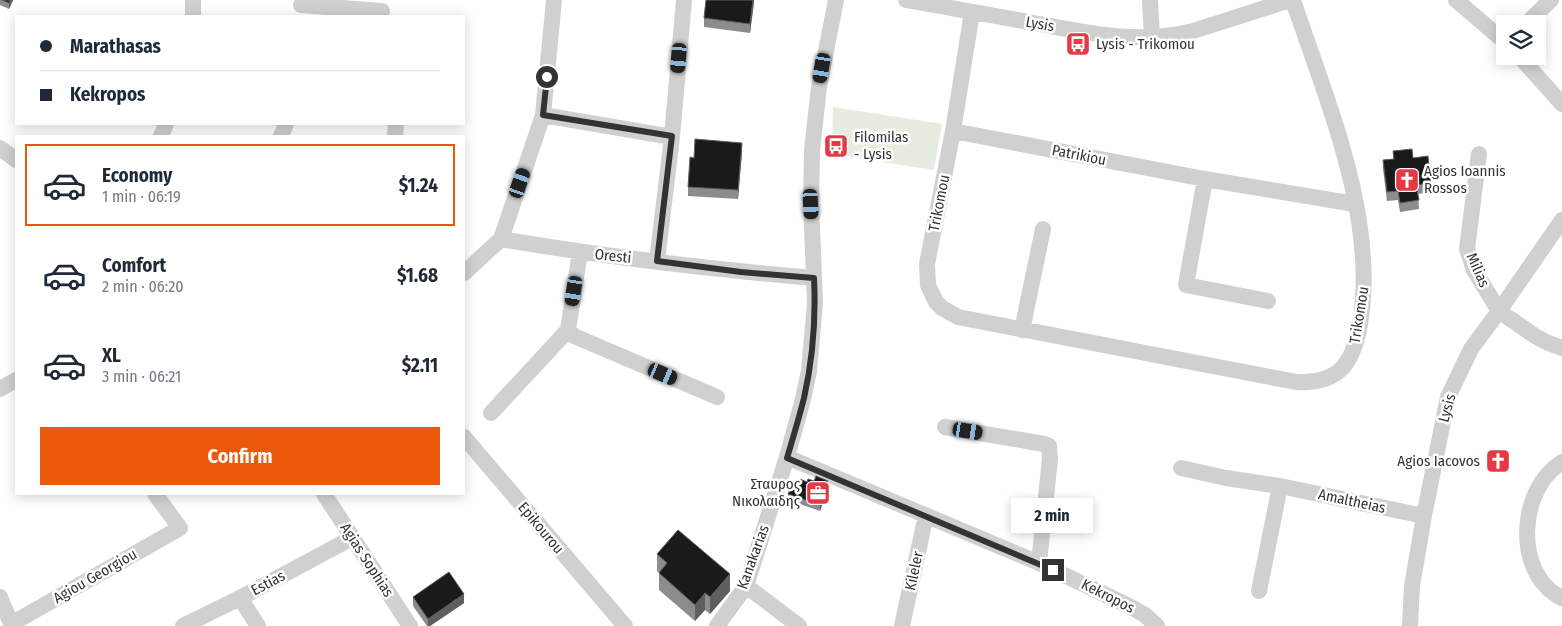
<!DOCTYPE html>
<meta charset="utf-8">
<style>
body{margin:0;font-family:"Fira Sans Condensed",sans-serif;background:#f2f2f3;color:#1f2937;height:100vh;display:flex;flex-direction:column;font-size:19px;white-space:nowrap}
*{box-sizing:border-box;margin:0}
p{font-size:16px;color:#747a83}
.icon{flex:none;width:28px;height:28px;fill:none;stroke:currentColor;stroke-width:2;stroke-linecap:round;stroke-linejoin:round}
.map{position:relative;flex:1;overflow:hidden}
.drawer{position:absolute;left:15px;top:135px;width:450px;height:360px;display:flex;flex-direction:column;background:#fff;border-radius:0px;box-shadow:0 2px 12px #0003}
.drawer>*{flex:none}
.hud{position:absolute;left:15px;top:15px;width:450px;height:110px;border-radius:0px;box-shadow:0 2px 12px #0003;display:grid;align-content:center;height:110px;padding:0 25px;background:#fff}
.buttons{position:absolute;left:1496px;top:15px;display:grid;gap:10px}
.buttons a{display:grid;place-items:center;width:50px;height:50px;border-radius:0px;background:#fff;box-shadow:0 2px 12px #0003;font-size:25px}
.end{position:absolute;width:22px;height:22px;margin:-11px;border:6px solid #333;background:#fff;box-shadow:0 0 0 2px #fff}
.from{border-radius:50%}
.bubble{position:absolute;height:35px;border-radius:0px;background:#fff;box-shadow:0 2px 12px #0003;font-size:16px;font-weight:700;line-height:35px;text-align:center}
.car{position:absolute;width:15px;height:30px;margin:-15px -8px;border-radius:6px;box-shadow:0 0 4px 1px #0007;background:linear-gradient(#222 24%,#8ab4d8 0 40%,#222 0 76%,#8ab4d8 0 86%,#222 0)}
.hud b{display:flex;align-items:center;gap:18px;height:48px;font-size:19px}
.hud b+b{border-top:1px solid #e0e1e3}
.hud i{width:12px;height:12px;background:#1f2937}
ul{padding:9px 0 0;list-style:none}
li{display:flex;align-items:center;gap:15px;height:82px;margin:0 10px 8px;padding:0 15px;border:2px solid transparent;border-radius:0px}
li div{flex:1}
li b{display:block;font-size:19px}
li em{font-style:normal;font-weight:700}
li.current{border-color:#ea580c}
li>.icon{width:45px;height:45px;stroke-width:1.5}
.button{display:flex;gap:10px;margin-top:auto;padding:10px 25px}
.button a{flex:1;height:58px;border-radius:0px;background:#ea580c;color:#fff;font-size:20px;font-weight:700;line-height:58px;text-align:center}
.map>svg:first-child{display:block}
.green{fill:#e6ecdf}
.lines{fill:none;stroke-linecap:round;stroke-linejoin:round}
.minor{stroke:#d0d0d0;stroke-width:16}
.wall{fill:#8c8c8c}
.shaded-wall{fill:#5f5f5f}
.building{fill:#1a1a1a;stroke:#5f5f5f}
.route{stroke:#333;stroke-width:6}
.labels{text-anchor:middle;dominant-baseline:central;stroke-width:5;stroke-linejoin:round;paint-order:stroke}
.street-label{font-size:15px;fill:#333;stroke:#fff}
.poi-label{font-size:15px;fill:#333;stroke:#fff;text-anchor:start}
</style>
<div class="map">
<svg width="1562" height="626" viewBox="0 0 1562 626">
<rect width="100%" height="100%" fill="#fff"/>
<path class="green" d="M833 107 942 124 934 170 832 154Z"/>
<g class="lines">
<path class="minor" d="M193 0V16
M906 0C949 8 992 15 1034 23 1088 33 1139 45 1193 31L1290 0
M1150 0 1152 38
M1456 0 1505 42
M301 5 382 11
M972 12 953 131 927 264 928 285 936 302 942 308 958 317 1296 382C1339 384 1353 364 1360 324 1378 217 1326 100 1293 0
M1526 24 1551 0
M1519 56 1562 104
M543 115 672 137
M953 131 1205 179 1355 204
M161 136 166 124
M281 136 286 124
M395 136 396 124
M0 148 16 160
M1479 154 1467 249 1474 270 1499 311 1535 336 1546 342 1562 348
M1205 179 1186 285 1268 301
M501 239C605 257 709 269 814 278
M657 261 672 137 684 0
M464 273 501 239 543 115 554 0
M568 330 574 336 717 397
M1022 330 1043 229
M0 389 16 380
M491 413 568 330 580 252
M945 427 1044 444 1049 446 1050 459 1039 563
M464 437 625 626
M787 457 1039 563 1131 607 1145 615 1157 626
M1562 462C1518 489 1513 574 1562 598
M1181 468 1226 478 1280 486 1424 516
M324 494 410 626
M746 586 799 626
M1259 591 1280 486
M0 597 12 626
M240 598 258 626
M11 624 180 528 155 494
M183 626 240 598 352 538
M717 626 746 586 787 457 803 399 809 371 815 303 811 203 812 150 819 87 836 0
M902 626 926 515
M1410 626 1412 586 1424 516 1448 397 1471 349 1499 311 1562 220"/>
</g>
<path class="wall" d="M0 0H13L9 9 0 5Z
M754 0 750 33 704 27V18Z
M1393 151 1413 158 1431 183V192L1418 194 1419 209 1400 212 1398 200 1387 201 1383 169V160L1393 159Z
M742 152 738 199 688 196V187L694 158Z
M798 486 828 487 820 511 788 500V494Z
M657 554 730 591 710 614 705 610 695 621 659 590V573L657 571Z
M413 597 464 603 430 626H427L413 606Z"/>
<path class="shaded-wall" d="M10 0H13L9 9V3Z
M753 0H754V3L750 33V24Z
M742 143V152L738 199V190Z
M828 481V487L820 511V505Z
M730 574V591L710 614V597Z
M705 593V610L695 621V605Z
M464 594V603L430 626H428V619Z"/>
<path class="building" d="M2 0H10L9 3Z
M706 0H753L750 24 704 18Z
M695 139 742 143 738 190 688 187 690 157 694 158Z
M1412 149 1413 158 1428 156 1431 183 1416 185 1419 200 1400 203 1398 191 1387 192 1383 160 1394 159 1393 151Z
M816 476 828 481 820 505 788 494 792 484 798 486 800 479 807 482 808 479 814 481Z
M678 530 730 574 710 597 705 593 695 605 659 573 667 563 657 554Z
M449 572 464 594 428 619 413 597Z"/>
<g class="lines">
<path class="route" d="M547 77 543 115 672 136 657 261 741 272 814 278C816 318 813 358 804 398 799 418 793 438 787 458L1053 570"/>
</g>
<defs>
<symbol id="bus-square" viewBox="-11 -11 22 22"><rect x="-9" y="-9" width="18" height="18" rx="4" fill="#e63946" stroke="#fff"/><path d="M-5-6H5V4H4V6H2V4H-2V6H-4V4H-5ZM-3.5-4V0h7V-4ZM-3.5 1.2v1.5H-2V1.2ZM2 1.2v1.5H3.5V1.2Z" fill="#fff"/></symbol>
<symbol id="church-square" viewBox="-11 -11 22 22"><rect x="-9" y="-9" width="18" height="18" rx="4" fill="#e63946" stroke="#fff"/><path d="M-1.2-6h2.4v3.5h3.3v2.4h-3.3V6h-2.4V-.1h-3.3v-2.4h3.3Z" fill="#fff"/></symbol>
<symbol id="office-square" viewBox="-11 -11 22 22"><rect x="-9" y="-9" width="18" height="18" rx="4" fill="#e63946" stroke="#fff"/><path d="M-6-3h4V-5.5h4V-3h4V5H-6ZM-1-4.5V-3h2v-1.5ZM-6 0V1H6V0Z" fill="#fff"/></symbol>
</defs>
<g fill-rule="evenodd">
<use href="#bus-square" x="1064" y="30" width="28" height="28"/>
<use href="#bus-square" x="822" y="132" width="28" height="28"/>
<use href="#church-square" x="1393" y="166" width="28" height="28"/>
<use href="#church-square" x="1484" y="447" width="28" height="28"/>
<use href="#office-square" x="804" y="479" width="28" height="28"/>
</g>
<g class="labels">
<g class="street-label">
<text transform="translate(1040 24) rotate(10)">Lysis</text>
<text transform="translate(1079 155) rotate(11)">Patrikiou</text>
<text transform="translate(939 203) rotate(-79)">Trikomou</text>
<text transform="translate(613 256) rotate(6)">Oresti</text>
<text transform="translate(1478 270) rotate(66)">Milias</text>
<text transform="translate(1359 315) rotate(-81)">Trikomou</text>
<text transform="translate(1447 408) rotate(-75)">Lysis</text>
<text transform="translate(1352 501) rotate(12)">Amaltheias</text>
<text transform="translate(541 528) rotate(50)">Epikourou</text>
<text transform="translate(753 557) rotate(-70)">Kanakarias</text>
<text transform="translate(367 560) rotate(57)">Agias Sophias</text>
<text transform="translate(914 571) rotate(-78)">Kileler</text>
<text transform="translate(95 576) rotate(-30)">Agiou Georgiou</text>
<text transform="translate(268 583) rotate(-28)">Estias</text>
<text transform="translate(1108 596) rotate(27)">Kekropos</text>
</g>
<g class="poi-label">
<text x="1096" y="44">Lysis - Trikomou</text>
<text x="854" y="137">Filomilas<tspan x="854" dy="17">- Lysis</tspan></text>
<text x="1424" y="171">Agios Ioannis<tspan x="1424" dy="17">Rossos</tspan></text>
<text x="1480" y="461" text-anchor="end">Agios Iacovos</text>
<text x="800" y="484" text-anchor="end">Σταυρος<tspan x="800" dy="17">Νικολαιδης</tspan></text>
</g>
</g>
</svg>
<div class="buttons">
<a><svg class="icon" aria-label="layers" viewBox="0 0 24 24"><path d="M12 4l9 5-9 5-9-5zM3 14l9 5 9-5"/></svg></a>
</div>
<i class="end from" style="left:547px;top:77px"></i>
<i class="end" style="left:1053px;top:570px"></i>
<div class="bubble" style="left:1011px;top:498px;width:82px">2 min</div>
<i class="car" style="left:679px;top:58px;rotate:185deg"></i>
<i class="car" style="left:822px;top:68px;rotate:190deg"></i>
<i class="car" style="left:520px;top:183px;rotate:19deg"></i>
<i class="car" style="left:811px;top:204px;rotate:177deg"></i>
<i class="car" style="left:574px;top:291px;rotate:189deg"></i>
<i class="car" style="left:663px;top:374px;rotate:113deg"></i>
<i class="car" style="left:968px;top:431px;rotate:99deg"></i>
<div class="hud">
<b><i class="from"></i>Marathasas</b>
<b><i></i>Kekropos</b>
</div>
<section class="drawer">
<ul>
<li class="current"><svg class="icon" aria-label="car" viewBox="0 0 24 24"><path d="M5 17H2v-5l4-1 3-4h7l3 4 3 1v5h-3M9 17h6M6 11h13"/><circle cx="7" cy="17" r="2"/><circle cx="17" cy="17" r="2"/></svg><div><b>Economy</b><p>1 min · 06:19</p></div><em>$1.24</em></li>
<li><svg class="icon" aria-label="car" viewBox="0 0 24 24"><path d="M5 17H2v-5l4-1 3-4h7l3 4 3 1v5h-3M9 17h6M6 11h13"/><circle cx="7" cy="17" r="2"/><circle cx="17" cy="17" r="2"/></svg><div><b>Comfort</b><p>2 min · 06:20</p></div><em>$1.68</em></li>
<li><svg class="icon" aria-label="car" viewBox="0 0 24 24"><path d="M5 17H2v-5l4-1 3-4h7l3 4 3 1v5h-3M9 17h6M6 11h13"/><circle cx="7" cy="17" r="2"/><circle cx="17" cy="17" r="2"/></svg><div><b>XL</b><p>3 min · 06:21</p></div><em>$2.11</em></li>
</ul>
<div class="button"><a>Confirm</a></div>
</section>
</div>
